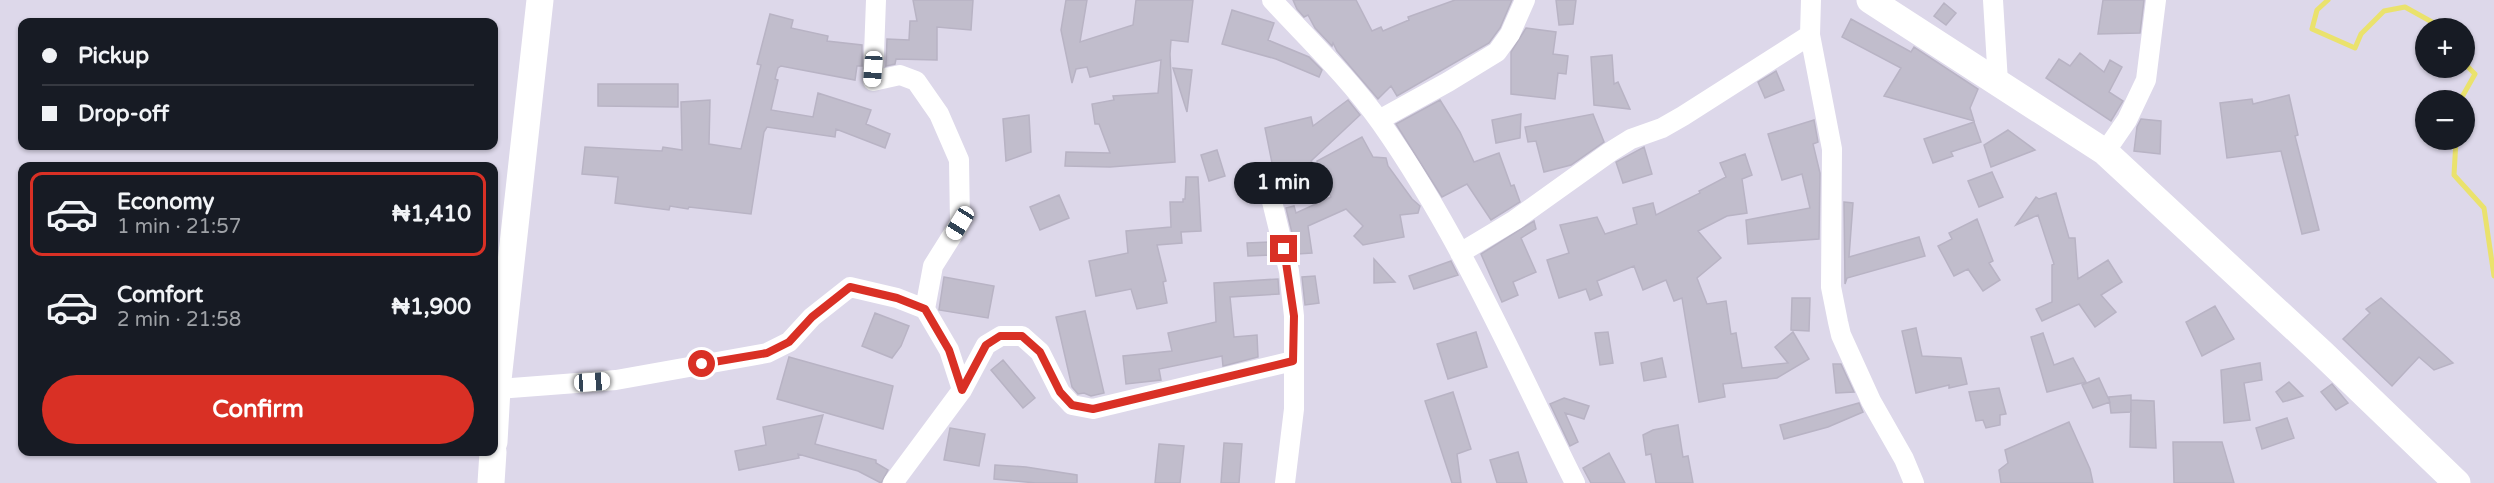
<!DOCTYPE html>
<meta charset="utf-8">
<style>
body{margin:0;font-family:"Varela Round",sans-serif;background:#20242c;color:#f1f3f6;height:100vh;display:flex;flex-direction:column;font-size:22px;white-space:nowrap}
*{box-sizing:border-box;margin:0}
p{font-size:20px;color:#9ea1a6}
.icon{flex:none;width:33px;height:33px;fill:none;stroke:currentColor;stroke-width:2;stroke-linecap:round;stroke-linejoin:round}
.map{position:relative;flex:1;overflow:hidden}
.panel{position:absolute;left:18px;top:162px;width:480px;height:294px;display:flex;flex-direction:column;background:#171b24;border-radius:12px;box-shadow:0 2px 4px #0004}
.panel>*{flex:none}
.guide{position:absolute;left:18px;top:18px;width:480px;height:132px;border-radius:12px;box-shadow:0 2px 4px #0004;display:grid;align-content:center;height:132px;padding:0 24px;background:#171b24}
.tools{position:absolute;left:2415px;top:18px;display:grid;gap:12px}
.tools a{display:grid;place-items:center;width:60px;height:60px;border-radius:50%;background:#171b24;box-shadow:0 2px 4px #0004;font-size:30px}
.end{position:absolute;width:27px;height:27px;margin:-14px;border:8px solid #d93025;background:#fff;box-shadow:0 0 0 3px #fff}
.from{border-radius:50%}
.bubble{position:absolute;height:42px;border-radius:21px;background:#171b24;box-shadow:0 2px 4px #0004;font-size:20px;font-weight:700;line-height:42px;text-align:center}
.car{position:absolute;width:18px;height:36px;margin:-18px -9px;border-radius:8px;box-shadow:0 0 4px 2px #0007;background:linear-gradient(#fff 24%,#345 0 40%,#fff 0 76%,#345 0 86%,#fff 0)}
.guide b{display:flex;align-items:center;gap:21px;height:57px;font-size:22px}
.guide b+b{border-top:2px solid #363941}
.guide i{width:15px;height:15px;background:#f1f3f6}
ul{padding:10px 0 0;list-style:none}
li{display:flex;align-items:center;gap:18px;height:84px;margin:0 12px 9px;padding:0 12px;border:3px solid transparent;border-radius:12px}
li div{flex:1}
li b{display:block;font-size:22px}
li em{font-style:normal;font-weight:700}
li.on{border-color:#d93025}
li>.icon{width:54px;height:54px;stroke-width:1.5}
.button{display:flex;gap:12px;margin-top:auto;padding:12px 24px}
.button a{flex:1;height:69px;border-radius:36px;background:#d93025;color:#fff;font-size:24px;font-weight:700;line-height:69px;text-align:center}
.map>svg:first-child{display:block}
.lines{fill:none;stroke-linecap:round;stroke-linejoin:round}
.stream{stroke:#eae26d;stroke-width:5}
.building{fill:#c1bdcc;stroke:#b8b3c4;stroke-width:1.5}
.street{stroke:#fff;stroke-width:20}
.secondary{stroke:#fff;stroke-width:27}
.route{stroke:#d93025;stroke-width:8}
</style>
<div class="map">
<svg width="2494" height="483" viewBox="0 0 2494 483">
<rect width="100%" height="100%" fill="#ddd8ea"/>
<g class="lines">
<path class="stream" d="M2328 0 2317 10 2312 29 2355 48 2361 34 2384 11 2405 7 2432 22 2434 28
M2463 100 2462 97 2475 74 2464 63
M2456 140 2454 175 2484 208 2494 276"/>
</g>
<path class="building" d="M913 0H973L971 30 937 27V60L896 59 895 64 886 66 887 39 909 40 910 21H917Z
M1066 0H1087L1080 42 1133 25 1136 0H1193L1188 42 1171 40 1170 54 1175 162 1110 167 1065 166 1066 152 1110 153 1099 124H1095L1092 104 1114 100 1113 96 1158 93 1161 60 1090 77 1087 67 1076 69 1072 83 1061 30Z
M1293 0H1356L1372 31 1381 27 1383 31 1409 20 1408 17 1455 0H1512L1500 28 1489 43 1397 96 1391 86 1378 99 1337 51 1333 43 1332 46 1315 28 1308 15 1304 17 1297 9Z
M1556 0H1576L1573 24 1559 25Z
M2103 0H2144L2140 33 2098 34Z
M1944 3 1956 13 1946 25 1934 16Z
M1232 10 1274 23 1268 40 1309 57 1322 70 1319 77 1276 59 1222 44Z
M770 14 793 20 791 28 828 36 827 41 862 45V66H857L855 80 781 66 778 68 775 79 778 80 771 110 813 117 818 93 871 110 866 124 890 134 885 148 836 129 835 137 767 127 764 132 751 214 689 207 688 209 670 206 669 210 615 203 618 177 582 174 585 147 662 151 663 147 682 150 681 102 710 100 709 144 741 149 761 65 757 64Z
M1851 19 1911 52 1914 47 1978 89 1970 108 1974 121 1884 96 1901 68 1842 37Z
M1526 28 1556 32 1553 54 1568 56 1566 74 1558 73 1555 99 1511 94V52Z
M2080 53 2104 72 2110 60 2122 67 2109 92 2123 101 2111 121 2046 78 2059 59 2070 66Z
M1612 55 1614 84 1618 82 1630 109 1594 105 1591 57Z
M1173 68 1192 70 1187 112Z
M1776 71 1784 90 1765 98 1758 82Z
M598 84H678V107L598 106Z
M2289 95 2298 135 2295 136 2319 230 2302 234 2281 151 2227 158 2220 103 2252 99 2253 104Z
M1348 100 1360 115 1311 161 1314 165 1276 172 1273 168 1265 128 1311 117 1313 126Z
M1440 100 1460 132 1474 162 1499 153 1511 186 1514 185 1520 202 1491 220 1467 184 1442 197 1396 124Z
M1521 114 1520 138 1496 143 1492 120Z
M1593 114 1604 142 1571 165 1544 172 1536 141 1528 142 1525 127Z
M1029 115 1031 152 1006 161 1003 119Z
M2141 119 2161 121 2160 154 2134 151 2137 127Z
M1814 120 1818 142 1813 144 1820 173 1819 239 1748 244 1746 220 1810 208 1802 174 1782 180 1768 134Z
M1974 122 1981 142 1951 152 1953 156 1933 163 1924 139Z
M2008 130 2035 150 1991 167 1984 145Z
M1362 137 1373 157 1386 158 1388 166 1412 199 1420 206 1418 213 1400 215 1404 237 1363 245 1354 236 1363 226 1346 209 1308 226 1312 253 1297 254 1286 208 1294 206 1296 213 1331 197 1317 161Z
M1644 147 1652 174 1623 183 1616 162Z
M1217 150 1225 176 1209 181 1201 155Z
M1745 154 1752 175 1742 179 1747 213 1727 216 1698 231 1721 258 1697 278 1707 304 1726 301 1731 334 1736 333 1742 368 1788 363 1775 347 1793 332 1809 359 1777 378 1723 384 1725 397 1699 402 1682 298 1674 301 1666 280 1643 290 1634 266 1597 281 1602 295 1590 300 1586 289 1559 298 1547 260 1569 253 1560 225 1597 217 1605 234 1637 224 1633 208 1653 203 1656 215 1700 193 1699 191 1726 177 1720 163Z
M1992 172 2003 197 1979 207 1968 181Z
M1186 177H1198L1201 231 1181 232 1182 243 1157 245 1166 281 1163 282 1167 303 1137 309 1131 289 1096 296 1089 261 1128 253 1126 231 1171 227 1170 202H1183V199H1185Z
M2056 193 2069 238H2075L2078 279 2108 260 2122 282 2101 295 2116 312 2095 327 2079 304 2042 321 2036 309 2052 302V265L2054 264 2038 215 2016 225 2036 197 2039 199Z
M1059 195 1069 218 1040 230 1030 207Z
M1844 202 1853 203 1849 257 1919 237 1925 256 1847 278 1845 284Z
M1977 219 1993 261 1989 263 2000 280 1983 291 1968 269 1954 276 1938 246 1952 239 1949 233Z
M1534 221 1536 229 1521 238 1536 272 1513 282 1518 295 1502 302 1481 254Z
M1270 242 1273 255 1248 256 1247 243Z
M1374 259 1395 282 1374 283Z
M1451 261 1458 275 1414 289 1409 276Z
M1315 276 1319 303 1305 305 1302 277Z
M944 277 994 286 988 318 939 310Z
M1278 279 1279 294 1230 297 1234 337 1257 335 1258 357 1223 366 1222 356 1159 369 1161 380 1126 384 1123 356 1172 351 1168 333 1216 322 1214 283Z
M1792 298H1810L1809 331 1791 330Z
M2381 298 2453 363 2434 370 2419 357 2392 386 2343 339 2370 313 2366 309Z
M2215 306 2234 339 2202 356 2186 322Z
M1085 311 1104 393 1091 396 1084 393 1078 394 1072 387 1056 317Z
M875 313 909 326 901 346 892 358 862 346Z
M1916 328 1922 356 1961 358 1967 384 1949 388V385L1916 393 1902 331Z
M1476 332 1487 367 1448 379 1437 344Z
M1608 332 1613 363 1600 365 1595 333Z
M2043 333 2054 365 2073 358 2086 382 2047 392 2031 337Z
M789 357 893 386 883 429 777 399Z
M1662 358 1666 377 1644 381 1641 363Z
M1003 360 1035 398 1023 408 991 370Z
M2260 363 2262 380 2244 383 2250 420 2224 423 2221 370Z
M1833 364H1841L1854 392 1836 393Z
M2099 378 2110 402 2093 408 2082 385Z
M2289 382 2303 396 2283 402 2276 392Z
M2332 384 2348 403 2336 410 2321 392Z
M1999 388 2006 414 2000 415V425L1986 428 1983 420 1976 421 1969 392Z
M1453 392 1471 449 1457 454 1461 483H1452L1425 401Z
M2131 395V412L2111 413 2109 397Z
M1564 398 1589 406 1584 419 1565 413 1578 442 1570 446 1550 404Z
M2131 400 2154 401 2156 448 2130 447Z
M1859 403 1863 412 1828 427 1784 439 1780 425Z
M823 415 815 444 876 460V463L888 470 881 483 858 471 798 454 799 458 739 470 735 451 766 445 763 427Z
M2287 418 2294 438 2262 449 2256 428Z
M2069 422 2090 469 2093 483H2001L1999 470 2008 463 2005 450Z
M1678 425 1683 457 1688 456 1693 483H1656L1651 454 1646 455 1643 435 1653 430Z
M950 428 985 434 979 466 944 460Z
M2173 442H2222L2234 483H2174Z
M1224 443 1242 444 1239 483H1221Z
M1159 444 1184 446 1180 483H1155Z
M1518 452 1527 483H1497L1490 460Z
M1609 453 1625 483H1591L1583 468Z
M995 465 1026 467 1077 475V483H1036L994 479Z"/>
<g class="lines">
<path class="street" d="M876 0 873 81 900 75 916 81 939 114 959 160 960 223 933 266 925 309
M1272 0C1309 40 1349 78 1381 123 1459 234 1514 361 1575 483
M1811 0 1810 35 1832 149 1831 287 1838 322 1841 335 1871 401 1904 459 1914 483
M1993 0 1998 82
M1379 120 1448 82 1497 52 1510 34 1525 0
M2105 152 2127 120 2146 80 2156 0
M1266 177 1289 271 1294 316V409L1285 483
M1460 253 1515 220 1610 152 1631 139 1662 128 1683 116 1810 35
M497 389 616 380 767 353 789 342 812 317 850 287 897 298 925 309 949 350 962 390
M893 483 962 390 986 345 1001 336H1022L1040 352 1060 392 1072 405 1093 409 1293 361"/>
<path class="secondary" d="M1870 0 2105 152 2323 354 2457 483
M494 442 497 389 540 0
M491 483 493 452"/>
</g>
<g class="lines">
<path class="route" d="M702 364 767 353 789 342 812 317 850 287 897 298 925 309 949 350 962 390 986 345 1000 336H1022L1040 352 1060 392 1072 405 1093 409 1293 361 1294 316 1284 249"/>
</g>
</svg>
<div class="tools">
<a>+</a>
<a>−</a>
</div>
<i class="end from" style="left:702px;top:364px"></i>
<i class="end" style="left:1284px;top:249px"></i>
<div class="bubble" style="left:1234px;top:162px;width:99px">1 min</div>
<i class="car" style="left:873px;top:69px;rotate:184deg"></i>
<i class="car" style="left:960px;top:223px;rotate:212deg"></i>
<i class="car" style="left:592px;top:382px;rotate:86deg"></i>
<div class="guide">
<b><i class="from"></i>Pickup</b>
<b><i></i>Drop-off</b>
</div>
<section class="panel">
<ul>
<li class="on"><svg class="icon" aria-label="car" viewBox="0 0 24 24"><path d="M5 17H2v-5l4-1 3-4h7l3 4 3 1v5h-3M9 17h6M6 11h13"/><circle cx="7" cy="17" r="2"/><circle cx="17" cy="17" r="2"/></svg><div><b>Economy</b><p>1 min · 21:57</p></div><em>₦1,410</em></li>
<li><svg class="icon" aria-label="car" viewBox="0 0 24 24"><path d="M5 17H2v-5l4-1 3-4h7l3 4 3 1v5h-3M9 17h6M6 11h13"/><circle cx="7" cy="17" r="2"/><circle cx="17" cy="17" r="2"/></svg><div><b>Comfort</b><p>2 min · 21:58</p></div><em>₦1,900</em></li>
</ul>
<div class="button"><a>Confirm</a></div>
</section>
</div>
